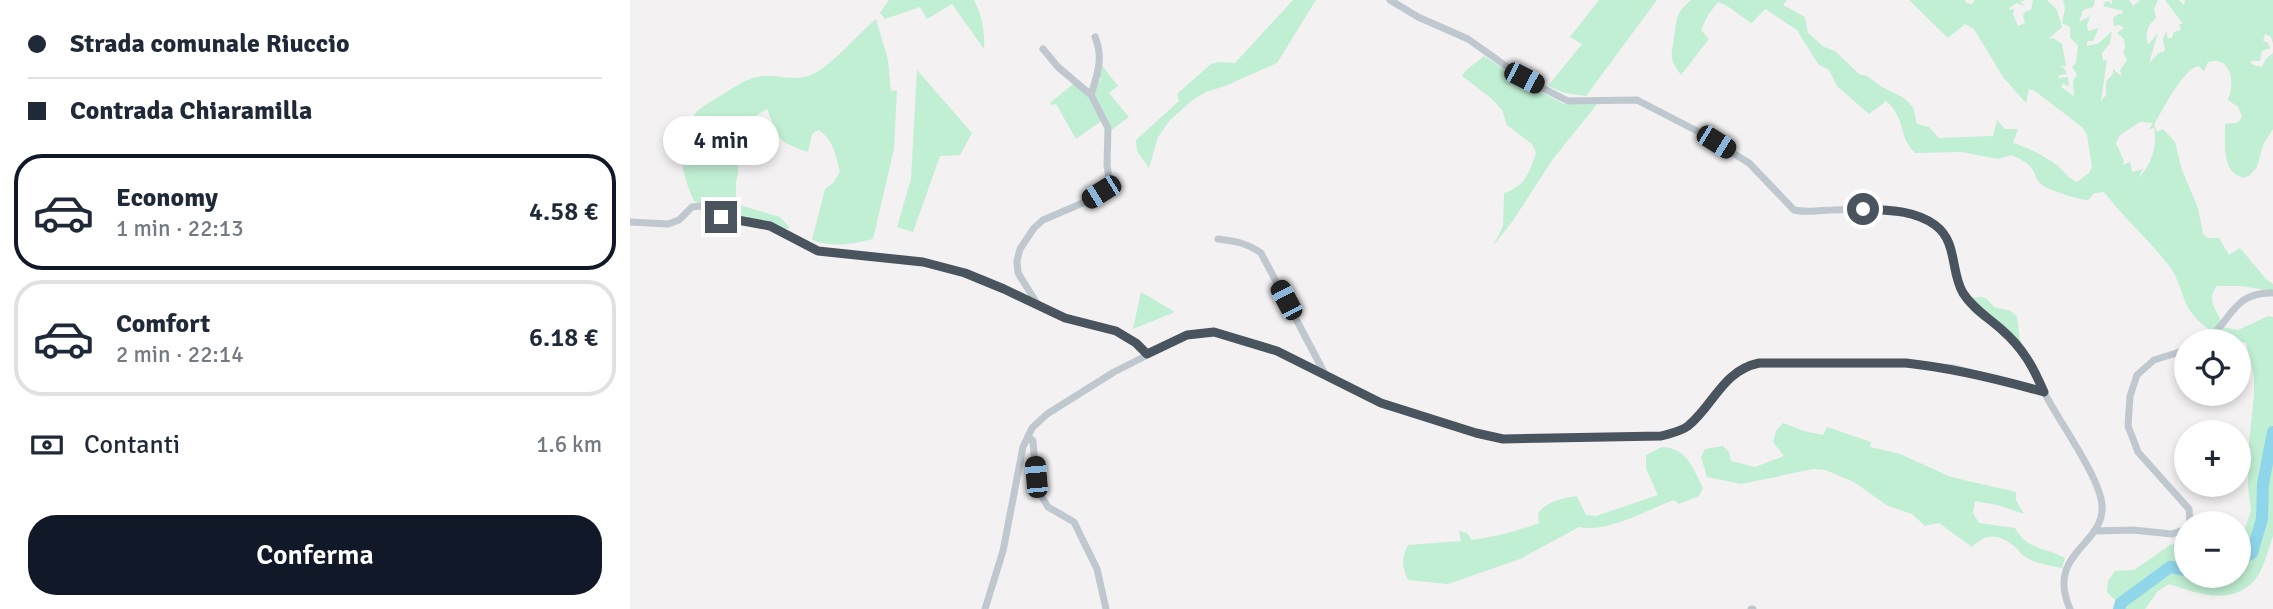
<!DOCTYPE html>
<html lang="it">
<meta charset="utf-8">
<style>
body{margin:0;font-family:Signika,sans-serif;background:#f6f6f7;color:#1f2937;height:100vh;display:flex;flex-direction:column;font-size:26px;white-space:nowrap}
*{box-sizing:border-box;margin:0}
p{font-size:23px;color:#747a83}
.icon{flex:none;width:38px;height:38px;fill:none;stroke:currentColor;stroke-width:2;stroke-linecap:round;stroke-linejoin:round}
.map{position:relative;flex:1;overflow:hidden}
.drawer{display:flex;flex-direction:column;background:#fff;width:630px}
.drawer>*{flex:none}
.hud{display:grid;align-content:center;height:154px;padding:0 28px;background:#fff}
.tools{position:absolute;left:1544px;top:329px;display:grid;gap:14px}
.tools a{display:grid;place-items:center;width:77px;height:77px;border-radius:50%;background:#fff;box-shadow:0 4px 10px #0003;font-size:35px}
.end{position:absolute;width:32px;height:32px;margin:-16px;border:9px solid #49545e;background:#fff;box-shadow:0 0 0 4px #fff}
.from{border-radius:50%}
.bubble{position:absolute;height:49px;border-radius:24px;background:#fff;box-shadow:0 4px 10px #0003;font-size:23px;font-weight:600;line-height:49px;text-align:center}
.car{position:absolute;width:21px;height:42px;margin:-21px -10px;border-radius:9px;box-shadow:0 0 5px 2px #0007;background:linear-gradient(#222 24%,#8ab4d8 0 40%,#222 0 76%,#8ab4d8 0 86%,#222 0)}
.hud b{display:flex;align-items:center;gap:24px;height:66px;font-size:26px}
.hud b+b{border-top:2px solid #e0e1e3}
.hud i{width:18px;height:18px;background:#1f2937}
ul{padding:0;list-style:none}
li{display:flex;align-items:center;gap:21px;height:116px;margin:0 14px 10px;padding:0 14px;border:4px solid #e0e1e3;border-radius:28px}
li div{flex:1}
li b{display:block;font-size:26px}
li em{font-style:normal;font-weight:600}
li.on{border-color:#111827}
li>.icon{width:63px;height:63px;stroke-width:1.5}
.pay{display:flex;align-items:center;gap:18px;height:77px;padding:0 28px;font-size:26px}
.pay p{margin-inline-start:auto}
.cta{display:flex;gap:14px;margin-top:auto;padding:14px 28px}
.cta a{flex:1;height:80px;border-radius:28px;background:#111827;color:#fff;font-size:28px;font-weight:600;line-height:80px;text-align:center}
main{display:flex;flex:1;min-height:0}
.map>svg:first-child{display:block}
.green{fill:#c1efd3;fill-rule:evenodd}
.lines{fill:none;stroke-linecap:round;stroke-linejoin:round}
.river{stroke:#90d6ea;stroke-width:12}
.street{stroke:#bfc8cf;stroke-width:7}
.route{stroke:#49545e;stroke-width:9}
</style>
<main>
<section class="drawer">
<div class="hud">
<b><i class="from"></i>Strada comunale Riuccio</b>
<b><i></i>Contrada Chiaramilla</b>
</div>
<ul>
<li class="on"><svg class="icon" aria-label="car" viewBox="0 0 24 24"><path d="M5 17H2v-5l4-1 3-4h7l3 4 3 1v5h-3M9 17h6M6 11h13"/><circle cx="7" cy="17" r="2"/><circle cx="17" cy="17" r="2"/></svg><div><b>Economy</b><p>1 min · 22:13</p></div><em>4.58 €</em></li>
<li><svg class="icon" aria-label="car" viewBox="0 0 24 24"><path d="M5 17H2v-5l4-1 3-4h7l3 4 3 1v5h-3M9 17h6M6 11h13"/><circle cx="7" cy="17" r="2"/><circle cx="17" cy="17" r="2"/></svg><div><b>Comfort</b><p>2 min · 22:14</p></div><em>6.18 €</em></li>
</ul>
<div class="pay"><svg class="icon" aria-label="cash" viewBox="0 0 24 24"><path d="M3 7h18v10H3z"/><circle cx="12" cy="12" r="2"/></svg>Contanti<p>1.6 km</p></div>
<div class="cta"><a>Conferma</a></div>
</section>
<div class="map">
<svg width="1643" height="609" viewBox="0 0 1643 609">
<rect width="100%" height="100%" fill="#f3f1f1"/>
<path class="green" d="M259 0H344C352 16 355 30 354 49L322 4 297 19 290 7 255 19 250 13Z
M663 0H686L647 63 595 86 576 92 564 99 540 120 528 137 519 168 507 151 506 140 549 101 547 94 581 64 589 62 605 63Z
M969 0H1027L956 96 935 93 918 86 952 44 940 37Z
M1061 0H1157L1153 5 1175 17 1178 33 1194 47 1205 51 1229 74 1237 76 1252 87 1274 98 1283 107 1287 124 1299 127 1309 138 1363 136 1367 120 1375 129H1388L1383 143C1395 146 1421 159 1429 167 1435 173 1438 178 1447 182L1459 173 1462 167 1457 135 1452 127 1405 91 1399 89 1396 103 1373 77 1344 29 1335 24 1318 38 1279 0H1335L1336 3 1342 4 1345 0H1395L1390 2 1396 7 1387 3 1379 8V10L1384 9 1383 14 1388 26 1395 23 1393 15 1396 11 1401 10 1403 0H1417L1427 10 1432 27 1418 39 1423 38 1432 44 1436 66H1429L1434 68 1437 74 1430 75 1428 78 1438 77 1439 85 1436 86 1434 83 1431 87 1444 96 1443 81 1447 74 1442 67 1446 63 1448 45 1440 38V27L1432 23 1435 8 1433 0H1465L1463 7 1453 10 1449 22 1459 17 1462 11 1457 25 1458 31 1469 28 1473 18 1463 41H1457V46L1469 43 1482 31 1480 43 1472 53 1473 61 1477 60 1471 101 1476 95V82L1483 74V69L1492 77 1490 70 1497 60 1493 52 1495 48 1494 39 1487 33 1494 28 1489 25 1484 26 1483 18 1488 14H1492L1493 11 1473 6 1475 2 1478 1 1482 4V0H1499L1503 6 1510 0H1528L1524 9 1526 18C1517 26 1515 33 1518 45L1528 33 1519 63 1529 53 1535 51 1533 39 1536 31 1538 38H1542L1544 32 1551 30 1549 24H1553L1535 0H1549L1554 5 1555 0H1643V44L1641 37 1635 34 1633 41 1638 43 1640 48 1632 51 1630 61H1620L1623 65 1632 67 1636 59 1643 53V129L1633 145 1627 167 1619 176 1613 178C1590 171 1596 143 1595 124 1604 122 1608 126 1612 116L1608 107 1598 100C1605 83 1602 55 1578 62L1574 71 1568 66C1552 70 1532 111 1524 125L1527 132 1533 129 1545 142 1552 170 1568 208 1573 234 1578 238H1589L1599 255 1610 248 1636 279 1643 284V291L1610 286H1587C1574 302 1590 310 1592 327L1608 330 1638 316 1643 317V536C1638 550 1634 570 1623 582 1599 606 1566 593 1539 584L1528 591 1515 609H1485V600L1477 592 1478 581 1485 571 1504 570 1540 545 1556 541V576H1608V549L1621 511 1618 486V452L1624 395V376L1616 343C1590 337 1566 327 1555 301 1550 289 1548 278 1540 267 1521 242 1497 221 1478 197L1474 192 1464 193 1458 200C1450 200 1417 190 1411 184 1406 180 1406 176 1403 170 1398 162 1389 158 1381 155L1368 159 1332 152 1285 153C1267 135 1277 119 1256 101L1239 114 1207 86 1199 70 1188 64 1167 30 1135 9 1122 23C1110 17 1101 6 1088 2L1078 15 1071 30 1079 39 1051 75C1039 58 1041 57 1044 39 1047 21 1044 14 1061 0ZM1510 122 1523 123 1519 129 1524 128C1528 144 1521 167 1508 178L1513 169 1502 172 1500 162 1492 165 1494 161 1486 143 1490 135Z
M246 19 258 60 261 91 267 90 264 149 243 239C221 244 204 248 182 240L195 189 203 183 210 172C206 156 203 138 188 130L182 134 178 152C144 140 150 140 137 109L127 115 107 152 108 174 106 182V204L150 217 160 228 153 229 138 221 101 217 64 201C52 176 43 138 64 115 70 107 82 101 90 96 100 90 112 81 123 78 146 71 163 85 185 73 204 63 228 34 246 19Z
M854 56 896 84 934 104 968 103 923 159 882 222 863 246 873 226 874 193C895 186 899 174 906 153L902 144 877 125 872 110 861 98 832 76C838 66 846 64 854 56Z
M471 64 488 86 479 93 499 117 480 131 474 119 446 139 426 104 422 105 420 103 444 83 454 92 471 80 468 75Z
M287 70 342 133 330 155 310 156 283 232 267 227 281 179Z
M511 292 545 312 503 329Z
M1349 297 1356 298 1364 307 1381 311 1387 317 1390 340 1393 345 1390 347 1387 343H1381C1365 325 1343 319 1333 299Z
M1153 423 1174 431 1193 435 1197 427 1241 442 1240 447 1270 454 1321 477 1386 492V500L1394 514 1367 505 1345 501 1343 513 1349 523 1385 528C1398 551 1415 547 1435 558L1432 568C1419 565 1405 564 1394 556 1388 552 1392 552 1386 548 1370 534 1357 532 1342 547L1309 523 1295 526 1282 514 1258 506 1224 482 1195 470 1183 469 1111 484 1077 477 1071 457 1075 449 1093 446 1099 452 1101 461 1125 467 1154 456 1143 442 1146 431Z
M1032 447C1057 448 1063 468 1073 488L1069 496 1049 504 1044 500C1016 510 979 533 949 527L890 559 818 584 778 580C772 566 771 559 778 545L831 541 829 531 837 533 842 540C865 537 887 531 909 523L908 513C917 501 934 498 947 496L956 515 966 516 1028 495 1016 469V455Z"/>
<g class="lines">
<path class="river" d="M1608 561 1622 553 1632 519 1633 484 1643 432
M1489 609 1491 603 1540 567 1556 570"/>
<path class="street" d="M760 0 788 17 838 39 893 78 938 101 1007 100 1069 132 1119 163 1164 210C1176 213 1189 210 1201 210 1235 209 1275 204 1305 224 1329 241 1320 273 1335 295 1345 310 1361 319 1374 331 1382 339 1391 349 1398 359 1406 368 1409 382 1414 392 1428 420 1470 477 1472 505 1475 546 1415 552 1440 609
M461 95C467 75 474 58 465 37
M0 222 38 224 49 220 62 207 70 206 91 217 140 226 188 251 293 262 335 273 374 289 435 318 487 331 506 343 517 354
M588 239C605 241 617 243 631 253L695 374
M408 305 388 273 387 261 390 249 404 228 413 220 455 202 471 192 479 179 477 165 478 128 461 95 428 67 413 49
M1576 341C1601 321 1604 291 1643 293
M1556 350 1524 360 1507 375 1500 396 1498 426 1508 452 1559 509 1560 523
M398 436 403 441 406 477 412 497 418 507 444 522 467 569 476 609
M1464 531 1503 530 1542 534 1556 529
M355 609 373 551 393 447 402 428 417 414 484 372 557 335 584 332 647 351 751 403 846 433 873 439 1031 436C1041 433 1050 432 1058 426 1084 405 1092 371 1129 364H1276L1323 368 1414 392
M1121 609H1123"/>
</g>
<g class="lines">
<path class="route" d="M91 217 140 226 188 251 293 262 335 273 374 289 435 318 486 331 506 343 517 354 557 335 584 332 647 351 751 403 846 433 873 439 1031 436C1041 433 1050 432 1058 426 1084 405 1092 371 1129 363H1276C1323 368 1368 379 1414 392 1403 367 1393 348 1372 330 1359 318 1343 309 1333 293 1320 271 1328 242 1305 225 1284 210 1258 210 1233 209"/>
</g>
</svg>
<div class="tools">
<a><svg class="icon" aria-label="locate" viewBox="0 0 24 24"><circle cx="12" cy="12" r="6"/><path d="M12 2v4M12 18v4M2 12h4M18 12h4"/></svg></a>
<a>+</a>
<a>−</a>
</div>
<i class="end from" style="left:1233px;top:209px"></i>
<i class="end" style="left:91px;top:217px"></i>
<div class="bubble" style="left:33px;top:116px;width:116px">4 min</div>
<i class="car" style="left:894px;top:78px;rotate:117deg"></i>
<i class="car" style="left:1086px;top:142px;rotate:122deg"></i>
<i class="car" style="left:471px;top:192px;rotate:238deg"></i>
<i class="car" style="left:656px;top:300px;rotate:332deg"></i>
<i class="car" style="left:406px;top:477px;rotate:355deg"></i>
</div>
</main>
